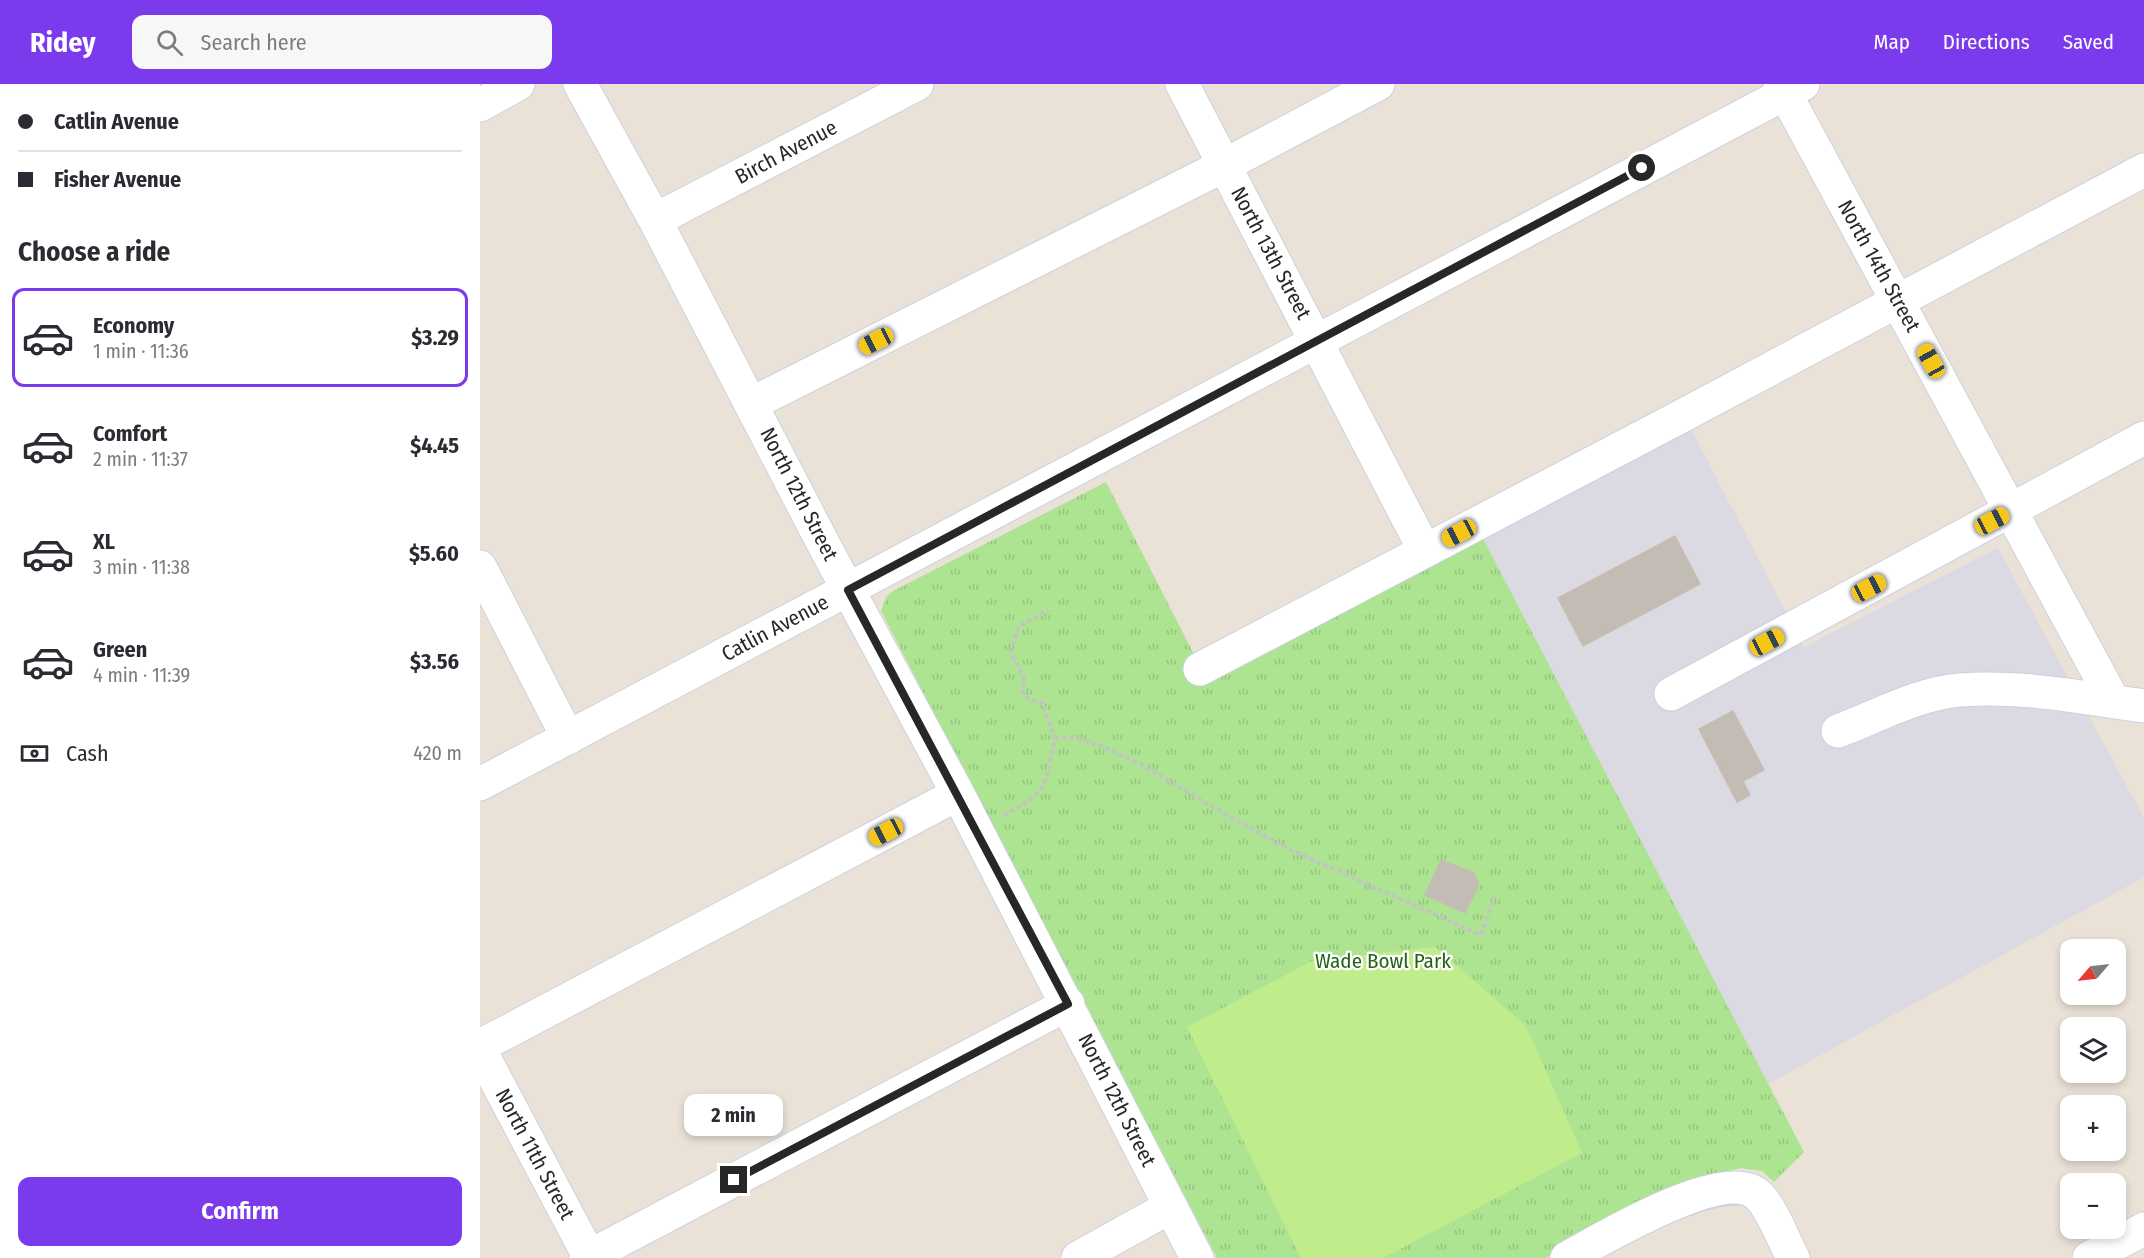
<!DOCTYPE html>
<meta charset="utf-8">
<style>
body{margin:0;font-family:"Fira Sans Condensed",sans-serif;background:#f7f7f7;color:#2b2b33;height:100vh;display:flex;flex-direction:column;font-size:22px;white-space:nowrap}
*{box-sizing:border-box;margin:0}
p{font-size:20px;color:#7c7c81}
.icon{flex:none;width:33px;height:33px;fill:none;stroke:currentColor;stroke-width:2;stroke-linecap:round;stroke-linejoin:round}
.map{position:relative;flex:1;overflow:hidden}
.side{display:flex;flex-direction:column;background:#fff;width:480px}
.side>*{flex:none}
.hud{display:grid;align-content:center;height:132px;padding:0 18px;background:#fff}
.needle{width:39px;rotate:242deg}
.buttons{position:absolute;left:1580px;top:855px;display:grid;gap:12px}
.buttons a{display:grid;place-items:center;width:66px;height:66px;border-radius:12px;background:#fff;box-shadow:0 3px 9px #0003;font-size:30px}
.end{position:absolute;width:27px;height:27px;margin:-14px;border:8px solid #272727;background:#fff;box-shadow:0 0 0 3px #fff}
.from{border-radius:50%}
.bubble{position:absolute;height:42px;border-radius:12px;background:#fff;box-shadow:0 3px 9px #0003;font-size:20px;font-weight:700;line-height:42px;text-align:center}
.car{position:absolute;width:18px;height:36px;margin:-18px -9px;border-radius:8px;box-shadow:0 0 4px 2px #0007;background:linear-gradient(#f5c518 24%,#345 0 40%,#f5c518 0 76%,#345 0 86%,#f5c518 0)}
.hud b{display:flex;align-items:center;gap:21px;height:57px;font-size:22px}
.hud b+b{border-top:2px solid #e1e1e2}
.hud i{width:15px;height:15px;background:#2b2b33}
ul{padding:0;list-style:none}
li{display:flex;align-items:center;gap:18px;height:99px;margin:0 12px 9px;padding:0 6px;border:3px solid transparent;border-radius:12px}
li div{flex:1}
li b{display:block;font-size:22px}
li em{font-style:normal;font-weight:700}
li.selected{border-color:#7c3aed}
li>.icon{width:54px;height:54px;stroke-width:1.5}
h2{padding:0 18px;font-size:27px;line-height:72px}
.pay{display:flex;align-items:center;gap:15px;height:66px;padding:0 18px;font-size:22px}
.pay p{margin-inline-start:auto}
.cta{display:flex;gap:12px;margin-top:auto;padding:12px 18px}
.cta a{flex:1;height:69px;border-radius:12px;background:#7c3aed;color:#fff;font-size:24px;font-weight:700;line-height:69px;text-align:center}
header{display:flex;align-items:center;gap:36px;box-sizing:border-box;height:84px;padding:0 30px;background:#7c3aed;color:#fff}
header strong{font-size:28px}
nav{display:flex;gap:33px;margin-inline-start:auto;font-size:21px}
.search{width:420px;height:54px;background:#f7f7f7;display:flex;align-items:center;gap:15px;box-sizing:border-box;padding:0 21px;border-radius:12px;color:#7c7c81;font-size:22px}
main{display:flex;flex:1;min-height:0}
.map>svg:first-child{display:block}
.industrial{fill:#dbd9e2}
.park{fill:url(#park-tufts)}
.pitch{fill:#c1ec8b}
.building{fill:#c2bcb4;stroke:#c5beb1;stroke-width:1.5}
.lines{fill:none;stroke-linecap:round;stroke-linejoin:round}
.minor-casing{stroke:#ccd0e1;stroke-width:35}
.path{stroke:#c3c3c3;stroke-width:4;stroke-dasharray:4.5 3;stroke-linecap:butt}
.minor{stroke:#fff;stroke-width:33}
.route{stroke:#272727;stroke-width:8}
.labels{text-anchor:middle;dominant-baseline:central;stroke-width:4.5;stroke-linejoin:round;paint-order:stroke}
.street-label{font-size:21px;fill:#272727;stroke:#fff}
.park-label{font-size:21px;fill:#256416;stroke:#fff}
</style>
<header>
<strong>Ridey</strong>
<div class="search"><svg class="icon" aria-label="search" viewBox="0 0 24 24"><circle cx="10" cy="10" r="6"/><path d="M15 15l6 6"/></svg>Search here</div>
<nav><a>Map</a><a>Directions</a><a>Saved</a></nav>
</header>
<main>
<section class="side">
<div class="hud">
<b><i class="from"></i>Catlin Avenue</b>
<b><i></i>Fisher Avenue</b>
</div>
<h2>Choose a ride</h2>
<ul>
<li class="selected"><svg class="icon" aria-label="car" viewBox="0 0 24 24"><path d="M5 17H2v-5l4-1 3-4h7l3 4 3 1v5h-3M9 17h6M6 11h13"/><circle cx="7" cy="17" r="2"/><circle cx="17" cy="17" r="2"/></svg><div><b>Economy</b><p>1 min · 11:36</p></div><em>$3.29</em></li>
<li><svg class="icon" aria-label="car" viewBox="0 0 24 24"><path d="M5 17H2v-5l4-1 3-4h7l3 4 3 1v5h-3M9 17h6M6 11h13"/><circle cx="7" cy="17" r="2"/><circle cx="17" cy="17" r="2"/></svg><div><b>Comfort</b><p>2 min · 11:37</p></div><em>$4.45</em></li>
<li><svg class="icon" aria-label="car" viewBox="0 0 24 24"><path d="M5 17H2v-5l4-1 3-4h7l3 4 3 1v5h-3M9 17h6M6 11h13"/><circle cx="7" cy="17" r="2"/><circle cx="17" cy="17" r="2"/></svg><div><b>XL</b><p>3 min · 11:38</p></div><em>$5.60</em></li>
<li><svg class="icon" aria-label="car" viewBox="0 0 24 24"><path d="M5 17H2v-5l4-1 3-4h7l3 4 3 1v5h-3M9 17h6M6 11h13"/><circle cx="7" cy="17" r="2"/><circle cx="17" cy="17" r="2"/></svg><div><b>Green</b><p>4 min · 11:39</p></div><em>$3.56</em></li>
</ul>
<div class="pay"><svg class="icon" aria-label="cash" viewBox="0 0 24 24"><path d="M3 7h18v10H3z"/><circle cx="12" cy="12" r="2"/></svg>Cash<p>420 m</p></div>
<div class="cta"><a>Confirm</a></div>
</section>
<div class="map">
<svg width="1664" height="1174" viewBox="0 0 1664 1174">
<defs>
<pattern id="park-tufts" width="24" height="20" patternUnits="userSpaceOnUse" patternTransform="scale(1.5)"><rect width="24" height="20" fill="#ace491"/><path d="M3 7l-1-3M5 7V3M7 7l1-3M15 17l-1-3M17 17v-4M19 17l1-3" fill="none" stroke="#94c47d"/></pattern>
</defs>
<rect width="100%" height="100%" fill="#eae2d7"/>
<path class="industrial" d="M1208 339 1324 563 1518 464 1664 734V793L1288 1000 1000 449Z"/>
<path class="park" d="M626 398 724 590 1000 449 1324 1068 1294 1098 1282 1087 1261 1084 1241 1089 1200 1105 1066 1174H737L401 527 406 513 413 507Z"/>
<path class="pitch" d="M955 863 1046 942 1102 1069 903 1174H821L707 943 832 877Z"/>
<path class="building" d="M1195 452 1220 500 1103 562 1078 514Z
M1253 627 1284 686 1263 697 1270 711 1257 718 1219 645Z
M961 776 994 789 999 801 985 829 945 811Z"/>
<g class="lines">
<defs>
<path id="minor" d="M100 0 175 136 345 463 478 710 717 1174
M702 0 945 467
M1300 0 1634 618
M0 21 38 0
M175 136 437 0
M273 319 745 81 898 0
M0 483 88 654
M720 585 1198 334 1664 86
M1191 610 1664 354
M1358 647C1396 633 1439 609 1480 606 1541 601 1604 614 1664 622
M0 700 1323 0
M0 962 478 710
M0 966 110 1174
M106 1174 588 920
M598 1174 690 1123
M1087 1174C1121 1156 1248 1078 1280 1113 1293 1127 1304 1157 1313 1174
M1609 1174 1664 1145"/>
</defs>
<use href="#minor" class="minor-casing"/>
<path class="path" d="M575 654 594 653 626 664 666 683 734 724 809 765 1001 851 1014 812
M524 732 549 717 562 703 567 692 575 654 562 619 547 614 542 606 545 596 531 569 538 543 568 526"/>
<use href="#minor" class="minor"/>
</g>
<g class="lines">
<path class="route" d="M254 1096 588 920 368 506 1162 84"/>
</g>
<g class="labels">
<g class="street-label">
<text transform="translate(306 68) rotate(-28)">Birch Avenue</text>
<text transform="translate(791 169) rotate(62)">North 13th Street</text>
<text transform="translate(1399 182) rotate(61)">North 14th Street</text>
<text transform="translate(319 410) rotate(63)">North 12th Street</text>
<text transform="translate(295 544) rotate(-28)">Catlin Avenue</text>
<text transform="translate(637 1016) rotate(63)">North 12th Street</text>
<text transform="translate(55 1070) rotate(62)">North 11th Street</text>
</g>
<g class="park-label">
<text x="903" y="877">Wade Bowl Park</text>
</g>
</g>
</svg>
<div class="buttons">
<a><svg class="needle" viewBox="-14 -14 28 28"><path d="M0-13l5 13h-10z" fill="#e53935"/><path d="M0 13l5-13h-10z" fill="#7c7c81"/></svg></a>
<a><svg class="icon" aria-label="layers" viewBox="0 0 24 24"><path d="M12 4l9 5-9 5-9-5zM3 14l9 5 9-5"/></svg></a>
<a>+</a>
<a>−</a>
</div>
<i class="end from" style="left:1162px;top:84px"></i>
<i class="end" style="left:254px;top:1096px"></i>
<div class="bubble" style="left:204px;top:1010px;width:99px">2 min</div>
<i class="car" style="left:396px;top:257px;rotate:243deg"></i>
<i class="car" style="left:1451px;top:277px;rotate:331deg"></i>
<i class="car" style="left:1512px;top:437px;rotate:62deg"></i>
<i class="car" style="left:979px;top:449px;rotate:242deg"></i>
<i class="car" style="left:1389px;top:504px;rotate:62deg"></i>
<i class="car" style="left:1287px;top:558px;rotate:62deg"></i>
<i class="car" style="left:406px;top:748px;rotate:242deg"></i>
</div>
</main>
